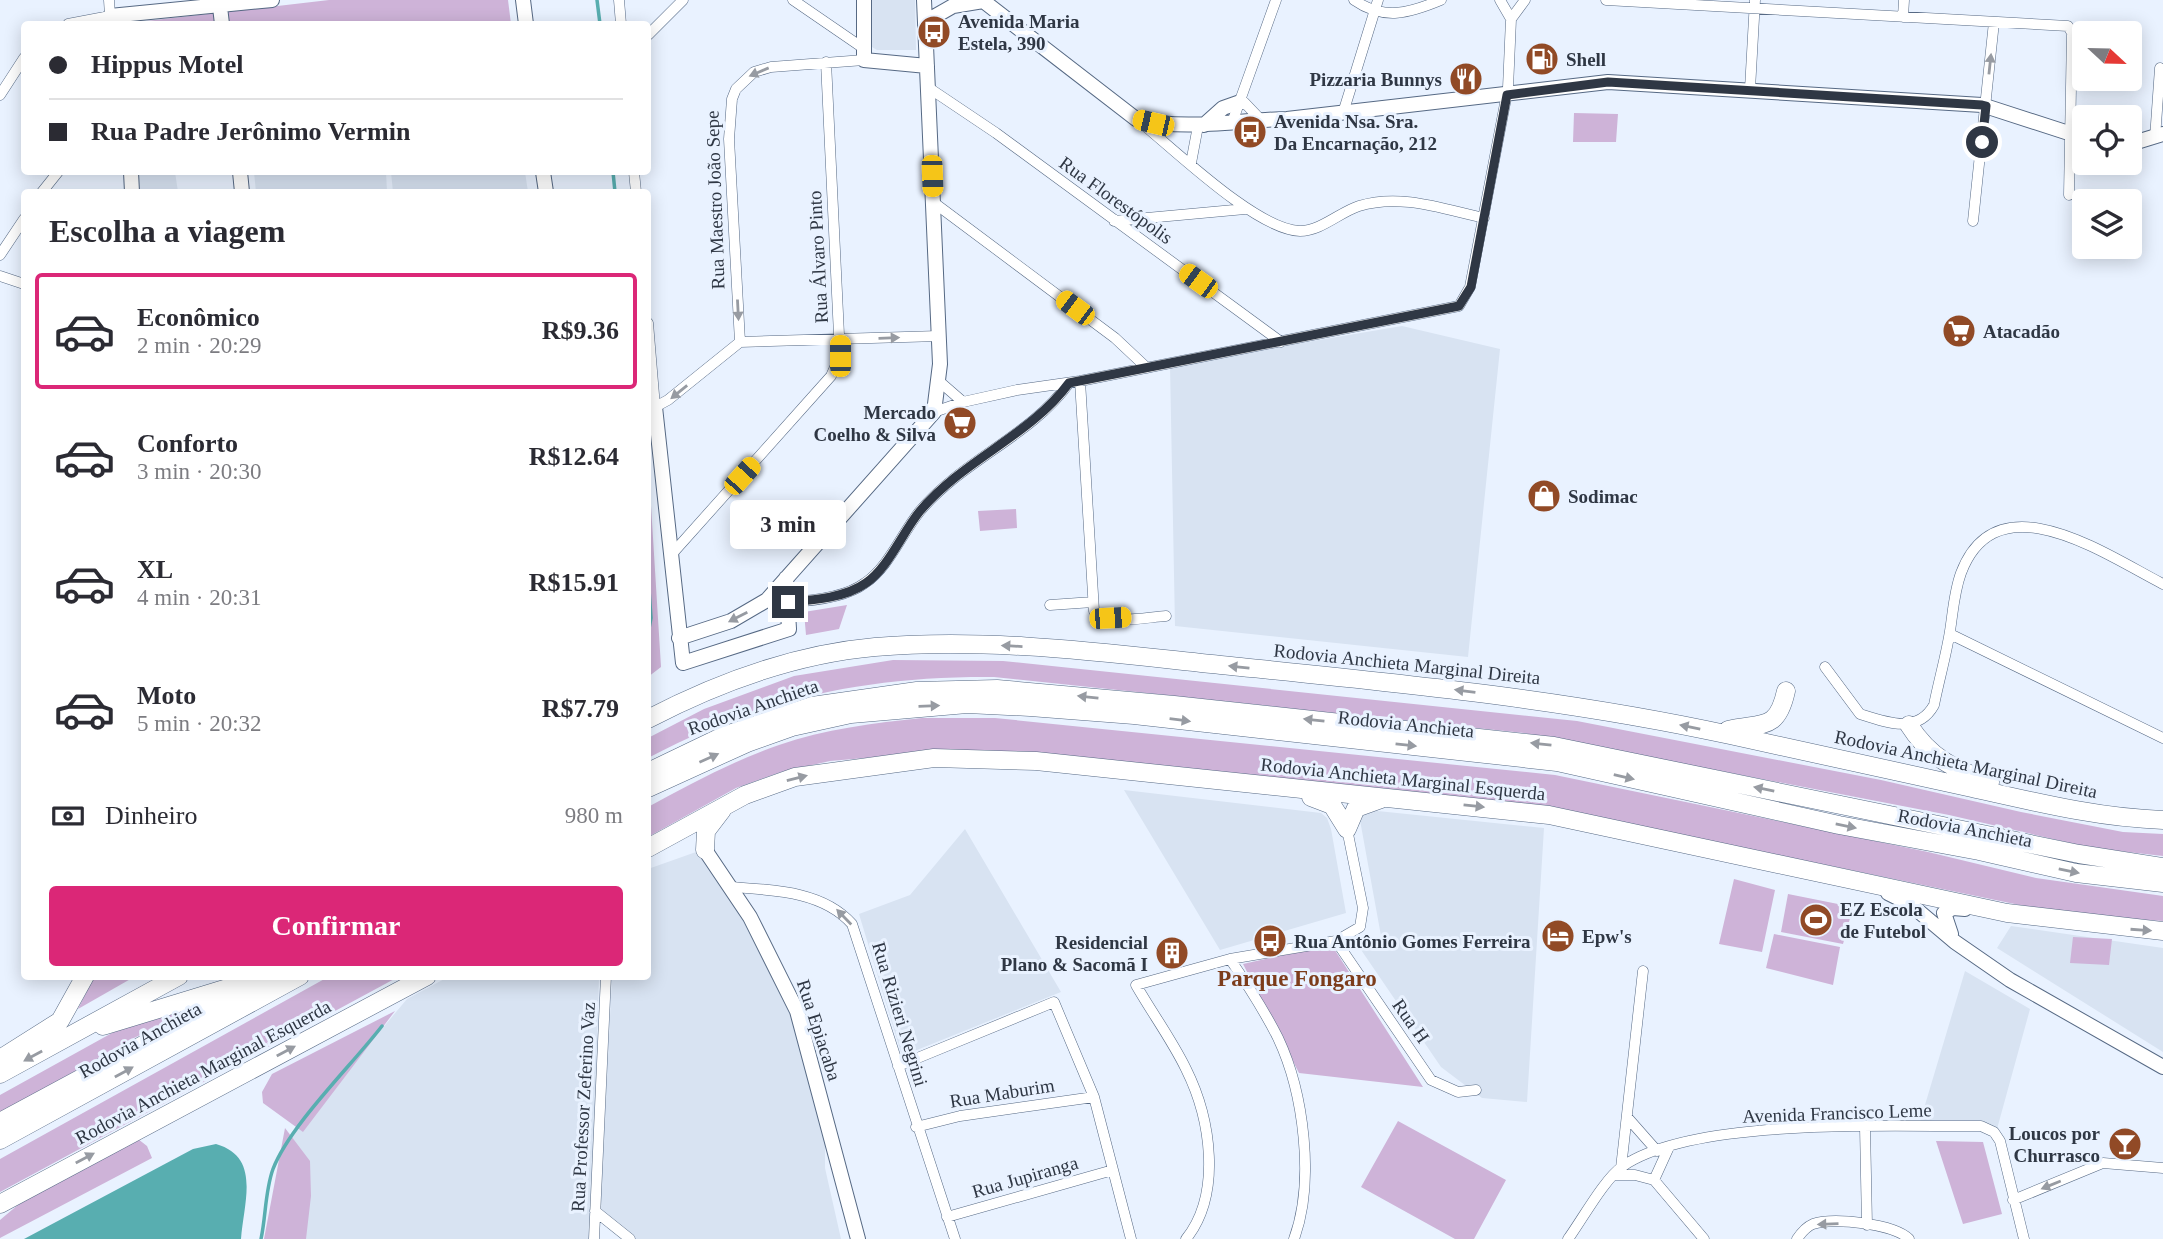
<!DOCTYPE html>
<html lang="pt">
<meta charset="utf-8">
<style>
body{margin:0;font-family:Georgia,serif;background:#f7f7f7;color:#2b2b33;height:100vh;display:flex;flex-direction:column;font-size:26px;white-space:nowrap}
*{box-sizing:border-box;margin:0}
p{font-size:23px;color:#7c7c81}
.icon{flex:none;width:38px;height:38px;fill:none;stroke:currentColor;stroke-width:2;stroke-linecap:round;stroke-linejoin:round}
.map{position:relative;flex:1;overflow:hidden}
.side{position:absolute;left:21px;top:189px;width:630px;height:791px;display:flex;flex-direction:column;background:#fff;border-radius:7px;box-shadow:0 4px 18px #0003}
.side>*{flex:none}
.hud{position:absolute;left:21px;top:21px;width:630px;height:154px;border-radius:7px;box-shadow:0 4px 18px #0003;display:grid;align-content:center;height:154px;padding:0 28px;background:#fff}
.needle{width:46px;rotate:112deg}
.fabs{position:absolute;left:2072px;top:21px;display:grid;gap:14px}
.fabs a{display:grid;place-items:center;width:70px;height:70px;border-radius:7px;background:#fff;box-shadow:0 4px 18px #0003;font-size:35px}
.end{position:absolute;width:32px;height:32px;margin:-16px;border:9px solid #2f3744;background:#fff;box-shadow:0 0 0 4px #fff}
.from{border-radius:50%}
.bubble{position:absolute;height:49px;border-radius:7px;background:#fff;box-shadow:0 4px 18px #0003;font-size:23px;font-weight:800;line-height:49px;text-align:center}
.car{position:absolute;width:21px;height:42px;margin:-21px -10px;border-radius:9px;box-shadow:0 0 5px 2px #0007;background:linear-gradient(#f5c518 24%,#345 0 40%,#f5c518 0 76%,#345 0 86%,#f5c518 0)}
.hud b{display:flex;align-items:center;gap:24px;height:66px;font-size:26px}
.hud b+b{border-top:2px solid #e1e1e2}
.hud i{width:18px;height:18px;background:#2b2b33}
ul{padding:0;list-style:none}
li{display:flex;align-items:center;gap:21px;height:116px;margin:0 14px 10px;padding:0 14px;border:4px solid transparent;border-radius:7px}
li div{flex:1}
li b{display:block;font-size:26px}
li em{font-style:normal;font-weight:800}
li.active{border-color:#db2777}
li>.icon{width:63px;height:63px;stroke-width:1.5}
h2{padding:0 28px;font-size:32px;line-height:84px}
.pay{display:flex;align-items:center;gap:18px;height:77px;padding:0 28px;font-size:26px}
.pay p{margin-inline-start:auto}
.cta{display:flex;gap:14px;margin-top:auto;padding:14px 28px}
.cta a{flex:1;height:80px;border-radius:7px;background:#db2777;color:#fff;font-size:28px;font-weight:800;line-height:80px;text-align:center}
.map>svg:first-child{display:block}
.built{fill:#d8e3f2}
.green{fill:#ceb3d8}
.water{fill:#58aeb0}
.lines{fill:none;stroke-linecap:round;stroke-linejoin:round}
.stream{stroke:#58aeb0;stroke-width:3.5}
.street-casing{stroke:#566984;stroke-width:11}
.secondary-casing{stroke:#566984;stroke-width:16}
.highway-casing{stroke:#566984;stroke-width:19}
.street{stroke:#fff;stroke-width:10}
.secondary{stroke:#fff;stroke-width:14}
.highway{stroke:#fff;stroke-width:18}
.oneway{fill:#979ba2}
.route{stroke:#2f3744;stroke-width:9}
.labels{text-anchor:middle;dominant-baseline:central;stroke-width:6;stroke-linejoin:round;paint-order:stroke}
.poi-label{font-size:19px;font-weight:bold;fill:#2f3744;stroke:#e9f2ff;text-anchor:start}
.street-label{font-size:19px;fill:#2f3744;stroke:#e9f2ff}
.quarter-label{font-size:23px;font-weight:bold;fill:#7c3c1b;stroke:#e9f2ff}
</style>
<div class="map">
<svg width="2163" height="1239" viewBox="0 0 2163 1239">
<rect width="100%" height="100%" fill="#e9f2ff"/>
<path class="built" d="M868 0H915L916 50H877L867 44Z
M138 172H175L178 192H140Z
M254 172H386L387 192H256Z
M391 172H525L528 192H393Z
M1402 326 1500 349 1468 657 1175 626 1170 365Z
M1124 790 1321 813 1327 818 1331 829 1346 913 1220 950Z
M1358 809 1544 828 1527 1102 1482 1098 1441 1067 1355 941 1381 936Z
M965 829 1061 992 902 1056 859 914 910 895Z
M696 852 710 860 792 1006 825 1129V1168L841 1239H633L600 1212 612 977 648 976V869Z
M2011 926 2163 948V1052L1997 948Z
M1965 971 2030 1009 1997 1129 1977 1121 1919 1125Z
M448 977H599L591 1239H276L290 1138 407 999Z"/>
<path class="green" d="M329 0H508L511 24H228L226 12Z
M216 13 217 24H120Z
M1574 113 1618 114 1616 142H1573Z
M648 457 661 667 648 677Z
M1016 509 1017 528 980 531 978 511Z
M847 605 839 629 806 635 804 612Z
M893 660 1003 661 1577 721 1881 780 2021 812 2123 832 2163 834V856L2092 848 1949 815 1524 733 994 677C866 676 762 698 648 758V738L704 709 794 676Z
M922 718H995L1555 775 1928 852 2036 878 2163 896V921L2068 915 1633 825 1482 799 947 751 830 761 781 772 736 788 648 837V807C690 784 733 761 779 745 824 729 875 723 922 718Z
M1734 879 1775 890 1762 952 1719 944Z
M1788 894 1853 907 1843 944 1781 932Z
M1774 934 1840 947 1833 985 1766 968Z
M2073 937 2112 939 2109 965 2070 963Z
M1331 944 1423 1087 1299 1073 1243 964Z
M94 977H134L78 1009Z
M328 977H398L0 1192V1159Z
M215 999 134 1038 0 1113V1095L121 1028Z
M395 1011 303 1132 263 1103 262 1092 272 1074Z
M1398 1121 1506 1180 1474 1239H1455L1361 1187Z
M285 1128 310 1161 311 1196 306 1239H264Z
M138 1139 147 1146 152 1158 0 1238V1220L25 1199Z
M1936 1141 1983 1142 2002 1214 1963 1224Z"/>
<path class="water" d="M216 1144C261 1157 244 1201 241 1239H24L193 1149Z"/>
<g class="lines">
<path class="stream" d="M597 0 600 24
M613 172 615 192
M648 575 651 618 648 634
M261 1239C266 1216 265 1191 273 1169 290 1125 352 1065 382 1026"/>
<defs>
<path id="street" d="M619 0 621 24
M793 0 863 48
M1354 0C1384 21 1410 13 1441 0
M1606 0 2068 26 2072 33 2069 195
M1903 17 1904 0
M1511 19 1525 0
M68 24 110 16 109 0
M648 35 683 0
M929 88 996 133 1281 342
M1750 89 1755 0
M0 95 24 58
M1241 99 1261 120
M1343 113 1378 0
M1233 120 1276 0
M1139 121C1175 150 1257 230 1300 231 1321 231 1340 212 1359 206 1400 193 1443 209 1484 218
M2155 138 2160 68
M1191 163 1198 126
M634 172 636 192
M42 192 58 172
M933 202 1115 338 1147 368
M1114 221 1245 209
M1973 221 1994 22
M0 255 24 219
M0 276 24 284
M648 323 655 407 668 400 740 342 939 336
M740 342 729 139 732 99 736 89 754 72 771 67 864 60
M1080 381 1094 611C1108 626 1147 617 1166 616
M940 382 963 402
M934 412 963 402 1017 390 1080 381 1459 306 1470 287 1508 88 1511 19 1500 0
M671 555 831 376 840 356 826 62
M788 602C812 601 845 598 865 583 889 567 902 533 920 511 964 459 1031 436 1069 383
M1050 605 1093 602
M1950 634 2163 738
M1825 667 1860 714C1888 723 1918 734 1934 705 1939 680 1946 656 1950 631 1953 612 1954 592 1961 573 1997 478 2106 555 2163 584
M731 887C773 890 823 891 852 924L955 1239
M1336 941 1431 1080 1458 1092 1476 1090
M1230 959C1247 984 1264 1010 1278 1038 1304 1093 1315 1182 1294 1239
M898 1066 1054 1002 1094 1097 1131 1239
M1627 1117 1657 1151
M916 1127 960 1116 1094 1097
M1865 1127 1867 1225
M1621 1168 1643 971
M1614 1175H1635L1654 1180 1704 1239
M1654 1180 1669 1147
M2013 1200 2103 1163 2163 1168
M595 1211 630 1239
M947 1217 1113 1170
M594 1239 606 976
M1186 1239C1222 1194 1211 1119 1186 1069 1172 1040 1152 1013 1136 985L1230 959 1336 941 1360 927 1363 908 1347 829
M1568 1239C1582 1220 1604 1179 1623 1166 1695 1117 1892 1127 1981 1126L1994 1132 2000 1141 2024 1239
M1797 1239C1801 1233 1806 1227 1813 1224 1834 1217 1894 1224 1909 1239"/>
<path id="secondary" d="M523 0 526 24
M864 0V60L927 66
M982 0 1136 119C1187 131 1236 120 1287 119L1608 82 1982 105 2084 138
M220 7 222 24
M925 22 953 6 983 1
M112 24 110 16 272 0
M1204 125 1223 108 1240 102
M2130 144 2163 134
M131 172 132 192
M240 172 242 192
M543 172 546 192
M648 409 655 407 683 663 789 629 786 578
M679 638 731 621 767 600 934 412 940 364 924 0
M705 850 750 917 797 1011 858 1239
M1888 893 1910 904 1955 942 2010 980 2163 1067
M1951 934 1944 913 1953 908 1965 909"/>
<path id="highway" d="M648 719C719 682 795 654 875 647 994 637 1113 654 1231 666 1398 683 1565 699 1730 735 1810 753 1891 770 1972 788 2035 802 2099 818 2163 820
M1909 725C1930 758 1954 769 1990 782
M1728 730C1762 722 1777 732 1786 691
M648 772 723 736 812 706 917 691 997 689 1174 705 1554 746 2079 854 2163 867
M648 788 747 743 792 727 851 714 967 704 1030 707 1134 715 1557 762 1839 825 1979 851 2076 873 2163 883
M1311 797 1332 805 1347 829
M1347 829 1356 808 1381 799
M648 848 745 795 795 777 934 758 1036 761 1549 815 2007 913 2163 931
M705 850 706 831 722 810
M103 1026 237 985
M0 1059 60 1021 85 976
M0 1074 179 976
M0 1122 271 976
M0 1140 300 976
M0 1204 427 976"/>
</defs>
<use href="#street" class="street-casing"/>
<use href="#secondary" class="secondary-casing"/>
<use href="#highway" class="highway-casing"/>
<use href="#street" class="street"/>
<use href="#secondary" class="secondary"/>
<use href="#highway" class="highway"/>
</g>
<defs><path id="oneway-solid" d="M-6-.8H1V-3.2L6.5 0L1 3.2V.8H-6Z" transform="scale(1.75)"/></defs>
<g class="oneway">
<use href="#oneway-solid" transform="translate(1990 64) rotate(-84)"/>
<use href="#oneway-solid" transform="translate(759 72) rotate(157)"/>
<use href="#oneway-solid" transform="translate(738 310) rotate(87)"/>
<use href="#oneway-solid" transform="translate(889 338) rotate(-2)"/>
<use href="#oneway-solid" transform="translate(679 392) rotate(141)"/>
<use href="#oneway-solid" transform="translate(738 617) rotate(153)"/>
<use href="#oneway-solid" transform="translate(1012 646) rotate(-177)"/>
<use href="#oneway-solid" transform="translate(1239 667) rotate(-174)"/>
<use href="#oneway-solid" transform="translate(1465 691) rotate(-173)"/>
<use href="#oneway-solid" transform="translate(1088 697) rotate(-174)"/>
<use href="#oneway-solid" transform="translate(929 706) rotate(-2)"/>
<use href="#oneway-solid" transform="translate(1180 720) rotate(7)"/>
<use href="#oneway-solid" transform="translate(1314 720) rotate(-174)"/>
<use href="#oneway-solid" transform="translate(1690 727) rotate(-168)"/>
<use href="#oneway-solid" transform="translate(1541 744) rotate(-174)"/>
<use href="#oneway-solid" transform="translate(1406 745) rotate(6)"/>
<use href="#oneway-solid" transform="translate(709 758) rotate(-24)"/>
<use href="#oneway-solid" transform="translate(1624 777) rotate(13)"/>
<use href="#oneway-solid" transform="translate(797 778) rotate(-14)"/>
<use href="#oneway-solid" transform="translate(1764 789) rotate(-168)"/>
<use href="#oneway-solid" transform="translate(1474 806) rotate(6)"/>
<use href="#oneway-solid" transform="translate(1846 826) rotate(11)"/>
<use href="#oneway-solid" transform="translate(2069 871) rotate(12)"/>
<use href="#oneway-solid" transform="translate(844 917) rotate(-134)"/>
<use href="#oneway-solid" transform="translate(2141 930) rotate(4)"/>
<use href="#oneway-solid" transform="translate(286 1051) rotate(-28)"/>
<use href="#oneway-solid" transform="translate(33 1056) rotate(151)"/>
<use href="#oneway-solid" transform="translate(124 1072) rotate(-29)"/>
<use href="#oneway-solid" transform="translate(85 1158) rotate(-28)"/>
<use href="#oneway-solid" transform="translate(2051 1185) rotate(158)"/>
<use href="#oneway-solid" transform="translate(1828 1224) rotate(178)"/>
</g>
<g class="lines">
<path class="route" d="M788 602C813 600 845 598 866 583 889 567 902 533 920 511 964 459 1030 436 1069 383L1459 306 1471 287 1507 95 1608 82 1982 105 1986 106 1982 142"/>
</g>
<defs>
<symbol id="bus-disc" viewBox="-11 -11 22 22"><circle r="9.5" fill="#914a26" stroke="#e9f2ff"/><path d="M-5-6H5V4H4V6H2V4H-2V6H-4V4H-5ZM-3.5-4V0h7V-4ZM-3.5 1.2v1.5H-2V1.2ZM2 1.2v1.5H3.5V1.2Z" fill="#fff"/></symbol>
<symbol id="fuel-disc" viewBox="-11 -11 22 22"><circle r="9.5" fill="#914a26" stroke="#e9f2ff"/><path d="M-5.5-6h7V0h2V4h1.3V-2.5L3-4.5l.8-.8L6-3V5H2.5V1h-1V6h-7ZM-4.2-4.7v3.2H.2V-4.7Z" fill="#fff"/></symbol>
<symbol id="restaurant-disc" viewBox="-11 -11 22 22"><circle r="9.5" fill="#914a26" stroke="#e9f2ff"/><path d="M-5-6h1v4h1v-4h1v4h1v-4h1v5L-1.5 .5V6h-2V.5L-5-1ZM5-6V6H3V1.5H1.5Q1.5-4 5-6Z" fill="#fff"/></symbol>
<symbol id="supermarket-disc" viewBox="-11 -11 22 22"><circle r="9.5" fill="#914a26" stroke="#e9f2ff"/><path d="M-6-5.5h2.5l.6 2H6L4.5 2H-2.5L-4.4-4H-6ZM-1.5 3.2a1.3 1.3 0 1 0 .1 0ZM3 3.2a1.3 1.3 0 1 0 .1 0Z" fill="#fff"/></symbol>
<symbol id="shop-disc" viewBox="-11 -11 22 22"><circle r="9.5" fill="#914a26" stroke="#e9f2ff"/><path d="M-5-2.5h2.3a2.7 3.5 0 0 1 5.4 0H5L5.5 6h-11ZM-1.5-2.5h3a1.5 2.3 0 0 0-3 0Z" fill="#fff"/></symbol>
<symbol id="stadium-disc" viewBox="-11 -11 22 22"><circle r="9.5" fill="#914a26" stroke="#e9f2ff"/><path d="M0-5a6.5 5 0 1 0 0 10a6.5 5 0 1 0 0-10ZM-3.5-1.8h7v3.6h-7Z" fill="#fff"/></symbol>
<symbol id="hotel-disc" viewBox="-11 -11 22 22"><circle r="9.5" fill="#914a26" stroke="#e9f2ff"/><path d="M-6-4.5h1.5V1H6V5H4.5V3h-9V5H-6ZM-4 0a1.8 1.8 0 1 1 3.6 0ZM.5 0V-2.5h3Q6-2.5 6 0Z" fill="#fff"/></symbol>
<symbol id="building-disc" viewBox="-11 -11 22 22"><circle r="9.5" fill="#914a26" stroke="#e9f2ff"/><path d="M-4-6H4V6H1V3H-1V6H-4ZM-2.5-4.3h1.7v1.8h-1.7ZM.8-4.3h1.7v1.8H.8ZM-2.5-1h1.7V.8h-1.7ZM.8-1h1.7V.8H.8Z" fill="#fff"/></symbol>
<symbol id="bar-disc" viewBox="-11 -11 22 22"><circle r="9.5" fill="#914a26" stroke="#e9f2ff"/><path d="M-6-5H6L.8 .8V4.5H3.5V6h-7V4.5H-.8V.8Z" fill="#fff"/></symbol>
</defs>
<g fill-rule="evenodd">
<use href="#bus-disc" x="915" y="13" width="38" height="38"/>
<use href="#fuel-disc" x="1523" y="40" width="38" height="38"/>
<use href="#restaurant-disc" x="1447" y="60" width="38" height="38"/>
<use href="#bus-disc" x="1231" y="113" width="38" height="38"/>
<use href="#supermarket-disc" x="1940" y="312" width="38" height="38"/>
<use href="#supermarket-disc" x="941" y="404" width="38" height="38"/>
<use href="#shop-disc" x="1525" y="477" width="38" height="38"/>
<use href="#stadium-disc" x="1797" y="901" width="38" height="38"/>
<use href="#hotel-disc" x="1539" y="917" width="38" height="38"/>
<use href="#bus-disc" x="1251" y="922" width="38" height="38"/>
<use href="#building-disc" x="1153" y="934" width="38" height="38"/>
<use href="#bar-disc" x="2106" y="1125" width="38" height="38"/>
</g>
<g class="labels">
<g class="poi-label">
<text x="958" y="21">Avenida Maria<tspan x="958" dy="22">Estela, 390</tspan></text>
<text x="1566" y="59">Shell</text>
<text x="1442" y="79" text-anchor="end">Pizzaria Bunnys</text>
<text x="1274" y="121">Avenida Nsa. Sra.<tspan x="1274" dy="22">Da Encarnação, 212</tspan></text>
<text x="1983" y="331">Atacadão</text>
<text x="936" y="412" text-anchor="end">Mercado<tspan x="936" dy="22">Coelho &amp; Silva</tspan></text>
<text x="1568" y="496">Sodimac</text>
<text x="1840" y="909">EZ Escola<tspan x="1840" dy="22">de Futebol</tspan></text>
<text x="1582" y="936">Epw's</text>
<text x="1294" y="941">Rua Antônio Gomes Ferreira</text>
<text x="1148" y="942" text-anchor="end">Residencial<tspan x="1148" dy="22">Plano &amp; Sacomã I</tspan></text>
<text x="2100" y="1133" text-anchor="end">Loucos por<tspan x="2100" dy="22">Churrasco</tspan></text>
</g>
<g class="street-label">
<text transform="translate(715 200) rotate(-92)">Rua Maestro João Sepe</text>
<text transform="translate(1116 200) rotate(36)">Rua Florestópolis</text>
<text transform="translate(818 257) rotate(-93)">Rua Álvaro Pinto</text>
<text transform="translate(1407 664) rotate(6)">Rodovia Anchieta Marginal Direita</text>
<text transform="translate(753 707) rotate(-19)">Rodovia Anchieta</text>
<text transform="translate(1406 724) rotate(6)">Rodovia Anchieta</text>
<text transform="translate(1966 764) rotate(12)">Rodovia Anchieta Marginal Direita</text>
<text transform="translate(1403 779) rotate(6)">Rodovia Anchieta Marginal Esquerda</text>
<text transform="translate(1965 828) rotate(11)">Rodovia Anchieta</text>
<text transform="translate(900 1014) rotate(73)">Rua Rizieri Negrini</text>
<text transform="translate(1411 1021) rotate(55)">Rua H</text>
<text transform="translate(819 1030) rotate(72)">Rua Epiacaba</text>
<text transform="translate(140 1040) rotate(-29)">Rodovia Anchieta</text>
<text transform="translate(203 1072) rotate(-28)">Rodovia Anchieta Marginal Esquerda</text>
<text transform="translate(1002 1093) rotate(-9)">Rua Maburim</text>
<text transform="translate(583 1107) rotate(-87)">Rua Professor Zeferino Vaz</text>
<text transform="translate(1837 1113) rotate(-2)">Avenida Francisco Leme</text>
<text transform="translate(1025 1177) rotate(-16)">Rua Jupiranga</text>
</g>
<g class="quarter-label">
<text x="1297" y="978">Parque Fongaro</text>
</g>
</g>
</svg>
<div class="fabs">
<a><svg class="needle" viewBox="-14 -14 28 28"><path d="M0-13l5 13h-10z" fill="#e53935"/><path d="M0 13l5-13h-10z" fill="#7c7c81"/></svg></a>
<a><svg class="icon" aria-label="locate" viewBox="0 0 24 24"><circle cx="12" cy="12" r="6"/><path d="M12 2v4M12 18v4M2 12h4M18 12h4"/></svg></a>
<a><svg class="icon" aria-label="layers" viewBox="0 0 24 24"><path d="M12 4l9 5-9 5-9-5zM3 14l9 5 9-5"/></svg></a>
</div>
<i class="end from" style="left:1982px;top:142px"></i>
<i class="end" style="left:788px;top:602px"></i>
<div class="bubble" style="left:730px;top:500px;width:116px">3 min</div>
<i class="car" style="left:1153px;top:123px;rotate:283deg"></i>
<i class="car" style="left:932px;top:176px;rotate:178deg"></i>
<i class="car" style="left:1198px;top:281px;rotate:306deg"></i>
<i class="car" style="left:1075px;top:308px;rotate:307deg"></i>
<i class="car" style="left:840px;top:356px;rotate:0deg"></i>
<i class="car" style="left:742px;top:476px;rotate:42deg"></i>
<i class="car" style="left:1110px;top:618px;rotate:87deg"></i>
<div class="hud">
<b><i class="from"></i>Hippus Motel</b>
<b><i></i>Rua Padre Jerônimo Vermin</b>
</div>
<section class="side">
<h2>Escolha a viagem</h2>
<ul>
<li class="active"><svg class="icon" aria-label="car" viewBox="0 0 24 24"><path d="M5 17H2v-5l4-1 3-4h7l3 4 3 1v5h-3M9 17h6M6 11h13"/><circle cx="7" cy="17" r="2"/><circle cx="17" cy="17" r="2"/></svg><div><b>Econômico</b><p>2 min · 20:29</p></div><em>R$9.36</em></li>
<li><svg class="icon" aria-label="car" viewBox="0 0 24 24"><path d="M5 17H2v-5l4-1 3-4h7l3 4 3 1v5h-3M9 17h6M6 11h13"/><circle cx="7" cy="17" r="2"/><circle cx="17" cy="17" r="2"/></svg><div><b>Conforto</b><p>3 min · 20:30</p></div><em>R$12.64</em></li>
<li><svg class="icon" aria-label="car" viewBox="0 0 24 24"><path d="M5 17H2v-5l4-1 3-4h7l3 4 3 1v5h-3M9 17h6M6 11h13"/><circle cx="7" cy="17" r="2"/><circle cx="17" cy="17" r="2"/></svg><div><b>XL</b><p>4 min · 20:31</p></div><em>R$15.91</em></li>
<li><svg class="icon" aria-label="car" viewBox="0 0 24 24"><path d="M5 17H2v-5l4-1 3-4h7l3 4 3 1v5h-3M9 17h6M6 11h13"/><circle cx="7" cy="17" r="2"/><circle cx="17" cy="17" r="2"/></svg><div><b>Moto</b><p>5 min · 20:32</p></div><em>R$7.79</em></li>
</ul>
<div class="pay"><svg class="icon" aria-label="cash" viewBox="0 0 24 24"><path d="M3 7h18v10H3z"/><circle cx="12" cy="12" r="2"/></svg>Dinheiro<p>980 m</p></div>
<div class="cta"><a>Confirmar</a></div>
</section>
</div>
